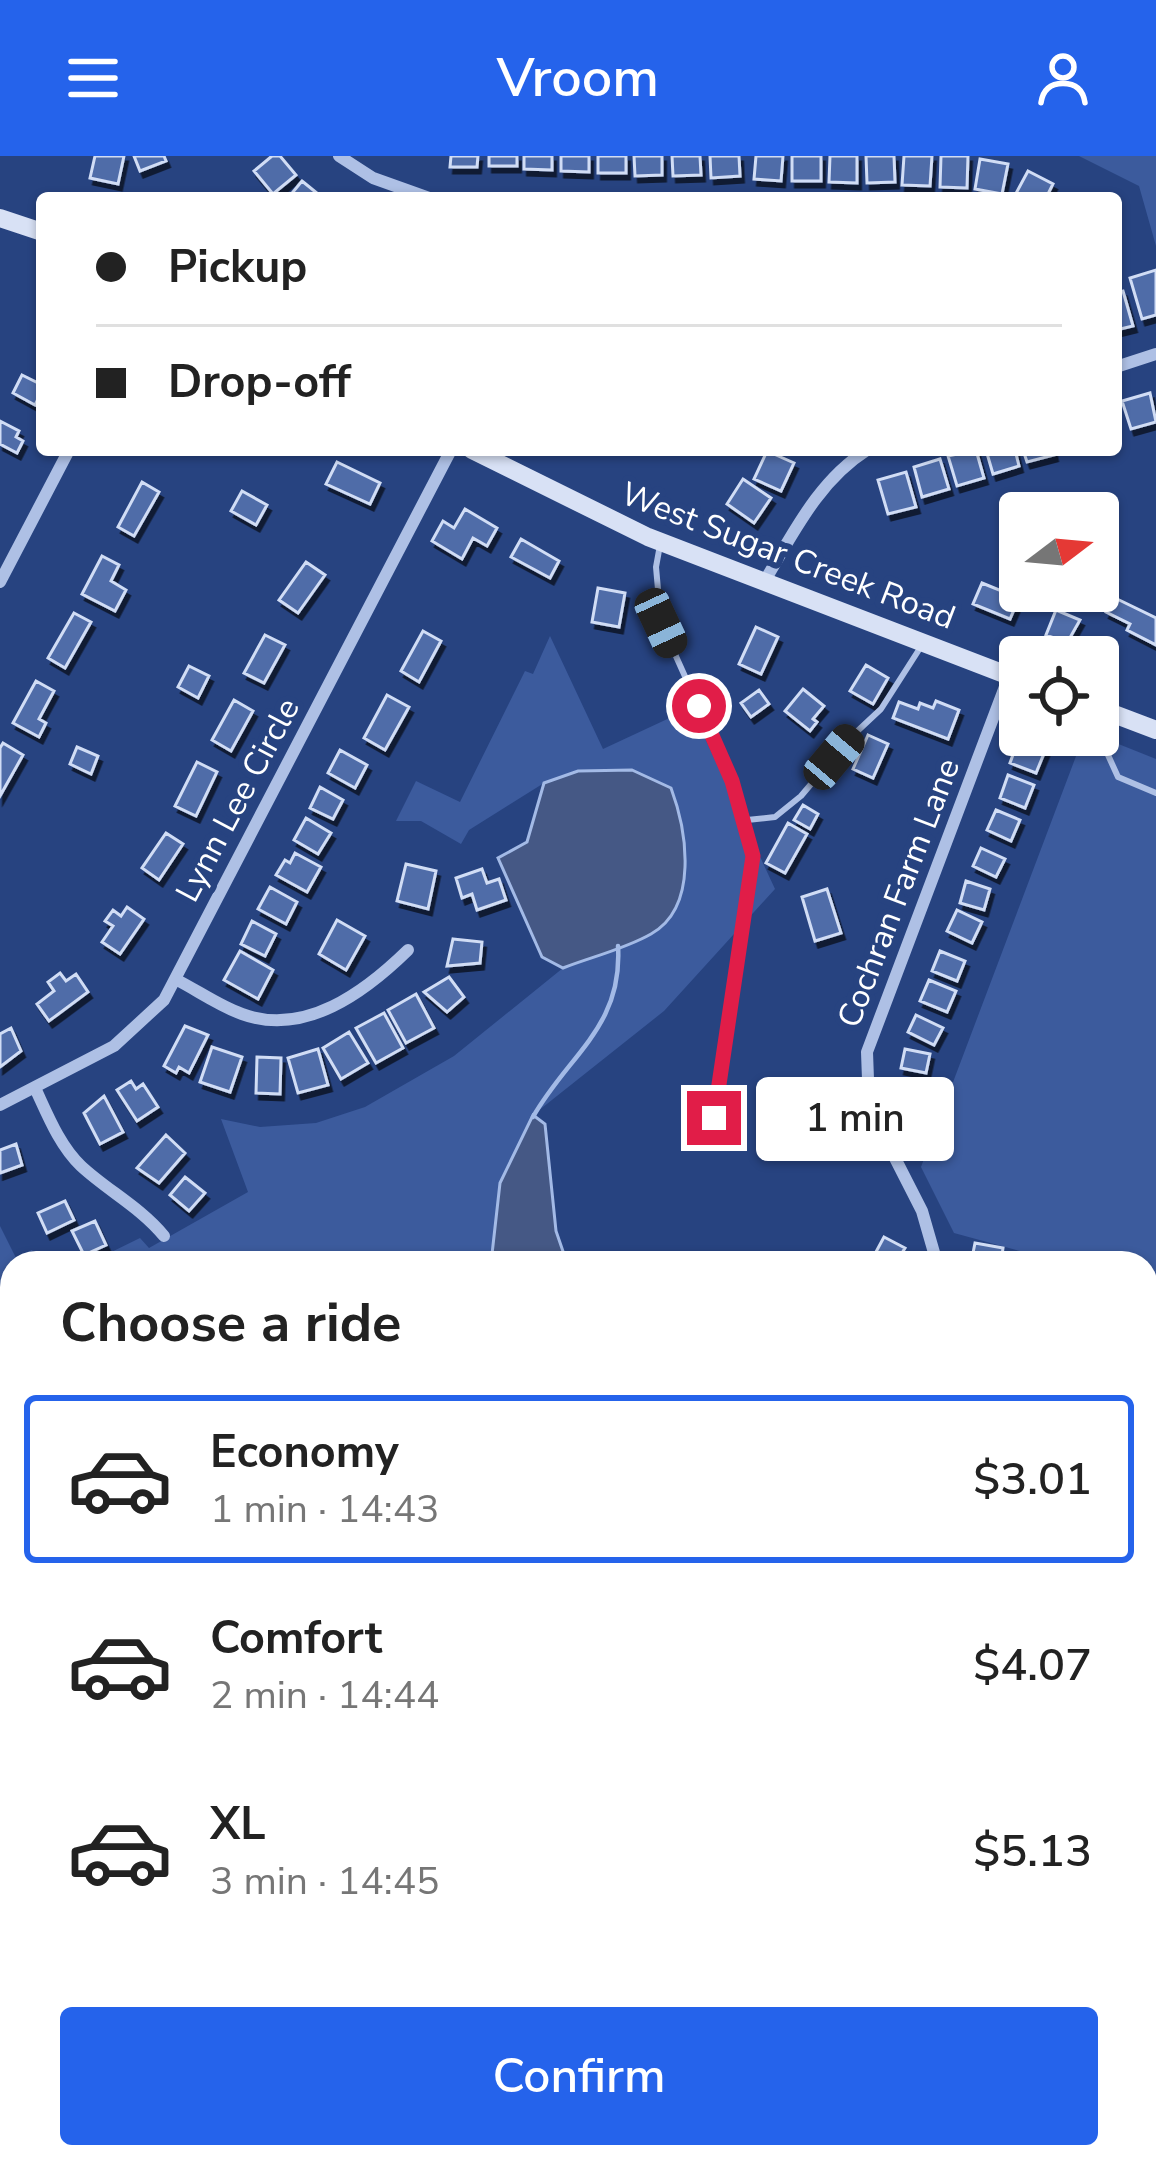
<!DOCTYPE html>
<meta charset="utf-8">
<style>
body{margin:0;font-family:"Nunito Sans",sans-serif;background:#f6f6f6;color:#222;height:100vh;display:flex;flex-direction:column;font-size:45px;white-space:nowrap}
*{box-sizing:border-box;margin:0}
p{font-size:39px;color:#767676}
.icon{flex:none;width:66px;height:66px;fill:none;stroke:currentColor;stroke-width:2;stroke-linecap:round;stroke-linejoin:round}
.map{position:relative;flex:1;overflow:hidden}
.panel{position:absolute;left:0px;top:1095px;width:1158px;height:918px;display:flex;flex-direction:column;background:#fff;border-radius:36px 36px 0 0;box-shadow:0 3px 9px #0004}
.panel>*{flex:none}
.top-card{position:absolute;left:36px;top:36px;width:1086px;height:264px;border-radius:12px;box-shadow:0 3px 9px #0004;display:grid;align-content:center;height:264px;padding:0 60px;background:#fff}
.needle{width:78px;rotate:74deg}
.buttons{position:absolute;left:999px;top:336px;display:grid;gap:24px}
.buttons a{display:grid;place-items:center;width:120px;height:120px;border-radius:12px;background:#fff;box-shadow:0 3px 9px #0004;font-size:60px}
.end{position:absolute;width:54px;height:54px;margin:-27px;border:15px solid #e11d48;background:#fff;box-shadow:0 0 0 6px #fff}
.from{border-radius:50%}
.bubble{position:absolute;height:84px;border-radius:12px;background:#fff;box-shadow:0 3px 9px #0004;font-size:39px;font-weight:600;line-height:84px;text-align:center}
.car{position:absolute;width:36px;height:72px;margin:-36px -18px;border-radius:15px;box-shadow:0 0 9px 3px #0007;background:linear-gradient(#222 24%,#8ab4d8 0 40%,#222 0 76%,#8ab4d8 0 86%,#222 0)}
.top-card b{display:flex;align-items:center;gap:42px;height:114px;font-size:45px}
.top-card b+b{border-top:3px solid #e0e0e0}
.top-card i{width:30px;height:30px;background:#222}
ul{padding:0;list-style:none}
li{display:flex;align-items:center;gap:36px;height:168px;margin:0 24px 18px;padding:0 36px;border:6px solid transparent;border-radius:12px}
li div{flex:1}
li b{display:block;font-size:45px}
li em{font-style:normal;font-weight:600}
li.active{border-color:#2563eb}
li>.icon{width:108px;height:108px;stroke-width:1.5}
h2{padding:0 60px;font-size:54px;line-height:144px}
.button{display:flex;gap:24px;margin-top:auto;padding:24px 60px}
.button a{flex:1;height:138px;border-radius:12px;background:#2563eb;color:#fff;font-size:48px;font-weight:600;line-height:138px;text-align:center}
header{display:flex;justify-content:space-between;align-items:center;height:156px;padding:0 60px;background:#2563eb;color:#fff;font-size:54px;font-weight:600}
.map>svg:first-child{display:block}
.green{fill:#3c5b9d}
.water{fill:#455885;stroke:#a3bae6;stroke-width:3}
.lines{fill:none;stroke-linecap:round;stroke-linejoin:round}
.stream{stroke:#a3bae6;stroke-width:4.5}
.building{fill:#506ca8;stroke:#d1ddf5;stroke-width:3;filter:url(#shadow)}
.service{stroke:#aec0e5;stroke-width:6}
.minor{stroke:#aec0e5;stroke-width:12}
.secondary{stroke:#d8e1f5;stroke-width:18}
.route{stroke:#e11d48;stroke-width:15}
.labels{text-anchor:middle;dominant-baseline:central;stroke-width:12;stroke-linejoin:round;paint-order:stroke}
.street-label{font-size:33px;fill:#fff;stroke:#274380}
</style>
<header><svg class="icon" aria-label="menu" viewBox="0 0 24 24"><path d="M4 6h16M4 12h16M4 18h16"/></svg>Vroom<svg class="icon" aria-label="person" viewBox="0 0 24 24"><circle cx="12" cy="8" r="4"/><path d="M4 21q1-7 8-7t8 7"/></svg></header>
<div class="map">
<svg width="1156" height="2013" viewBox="0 0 1156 2013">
<defs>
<filter id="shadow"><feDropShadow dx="3.5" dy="6" stdDeviation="0" flood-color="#0009"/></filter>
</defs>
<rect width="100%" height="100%" fill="#274380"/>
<path class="green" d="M1079 0H1156V90L1139 30Z
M550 480 603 593 691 552 775 733 664 855 533 959 500 1027 491 1107H89L140 1082 149 1092 248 1036 221 963 260 971 316 967 365 951 454 900 563 812 654 777C682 718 696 697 671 632L544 627 469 674 461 688 421 665H396L416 625 460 646 525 515 533 518Z
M1084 579H1096L1156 603V1132L1146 1129V1107H1063L954 1077 921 1011Z
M0 1070 16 1102 32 1094 39 1107H12V1533L0 1536Z
M1146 1648 1156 1652V1877L1146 1855Z"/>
<path class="water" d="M632 614 671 632C687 675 699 751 651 778 625 793 591 801 563 812L542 801 498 702 527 686 544 627 578 615Z
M533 959 545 968 556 1075 567 1107H491L500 1027Z"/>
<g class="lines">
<path class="stream" d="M533 961C568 899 623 871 618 790
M0 1345 12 1352
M1146 1766 1156 1780"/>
</g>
<path class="building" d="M95 0H124L118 28 90 22Z
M134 0H164L166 5 140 15Z
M272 0H280L296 19 273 38 254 15Z
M451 0H478L477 11H450Z
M489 0H517V10H489Z
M524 0H552V14L524 13Z
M561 0H589V16L561 15Z
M598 0H626V17H598Z
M634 0H662V19L635 20Z
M672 0H700L701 19 673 20Z
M710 0H739L740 20 711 22Z
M756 0H783L781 25 754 23Z
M792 0H821V25H792Z
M830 0H857V27L829 26Z
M866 0H894L895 26 867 27Z
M904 0H932L930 30 902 29Z
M941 0H968L967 32 940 31Z
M980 3 1008 8 1002 38 975 33Z
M1028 15 1053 28 1046 42 1014 41Z
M302 25 323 42H288Z
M1156 114V159L1142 163 1130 122Z
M1123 135 1133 170 1116 174V137Z
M22 219 42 229 41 247 37 245 35 249 13 237Z
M1150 237 1156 266 1131 273 1122 245Z
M0 265 19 275 16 281 23 285 17 297 0 288Z
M976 294 984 322 957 330 948 300Z
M986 294H1015L1019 310 993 318Z
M1023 294H1053L1054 299 1027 306Z
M767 295 794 307 781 335 754 323Z
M940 303 949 333 922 341 914 311Z
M337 306 380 327 370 348 326 328Z
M906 316 916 351 888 358 878 324Z
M743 323 771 342 754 367 727 348Z
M142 326 159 336 134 380 118 371Z
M242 335 267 349 256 369 231 355Z
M465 353 497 372 487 390 473 382 462 403 432 385 443 365 454 372Z
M521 383 559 405 550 422 511 401Z
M102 400 119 409 111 425 126 434 115 455 82 438Z
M306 406 325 419 298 457 279 444Z
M982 427 1019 442 1010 463 973 448Z
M598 432 625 437 619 471 592 466Z
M1113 441 1156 462V489L1127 474 1130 468 1106 456Z
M1056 454 1080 464 1067 487 1046 479Z
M74 457 91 466 65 512 48 502Z
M756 471 778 481 761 518 739 508Z
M423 475 441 485 419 526 401 515Z
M265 479 285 489 264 527 244 517Z
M866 509 888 522 873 548 850 535Z
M189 510 209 520 198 542 178 531Z
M36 525 54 535 39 563 46 567 39 581 13 567Z
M803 533 824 550 813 563 817 566 810 575 785 555Z
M759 534 769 548 751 561 741 547Z
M387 539 409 551 385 594 364 582Z
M234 544 253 555 231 595 212 584Z
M936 545 959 554 948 583 893 562 899 546 918 553 920 547 933 552Z
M868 579 888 588 873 622 853 613Z
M1018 585 1045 595 1036 617 1010 607Z
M3 587 23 599 0 640V592Z
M77 591 98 600 91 618 70 608Z
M340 594 367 609 355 632 328 617Z
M197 606 217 616 196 660 175 650Z
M1008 619 1034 629 1025 652 1000 642Z
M320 631 343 644 333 663 310 652Z
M803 649 818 658 810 673 794 664Z
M996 654 1020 664 1011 685 987 674Z
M306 662 331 677 318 698 294 684Z
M788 667 807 678 785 717 766 707Z
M166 677 183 688 159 724 142 712Z
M981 692 1005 703 996 721 973 710Z
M295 697 321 711 307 736 276 719 285 704 290 707Z
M406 708 436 715 428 753 397 745Z
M482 713 487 727 499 723 506 744 477 754 472 738 462 742 456 722Z
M966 725 990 733 984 754 960 747Z
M270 731 297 746 286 768 258 753Z
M827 733 841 777 815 785 802 741Z
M127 751 144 763 120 798 102 786 113 770 105 765 113 754 121 760Z
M957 754 982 766 972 787 947 775Z
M337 764 365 780 346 814 319 798Z
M252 765 276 778 265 800 241 788Z
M453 783 482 786 480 807 447 810Z
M240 795 273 814 258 843 224 824Z
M940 795 965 805 957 825 932 815Z
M60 817 66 825 76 818 88 836 49 865 37 848 54 835 48 826Z
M449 821 464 841 447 856 424 836Z
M929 824 956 835 947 856 920 845Z
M416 838 434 872 406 887 388 854Z
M384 857 403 892 376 907 356 872Z
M916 859 943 872 934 889 908 876Z
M185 870 208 879 189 917 179 911 176 917 164 910Z
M11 872 21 895 0 911V878Z
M349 876 368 907 341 923 323 892Z
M212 891 242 901 230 936 200 926Z
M318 893 328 929 298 937 288 902Z
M905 893 930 898 926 917 901 912Z
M257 901 281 902 280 938 256 937Z
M131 925 136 933 143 928 158 951 137 965 117 934Z
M104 940 123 976 100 988 84 957Z
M166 979 185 997 159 1027 137 1012Z
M16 988 22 1009 0 1017V994Z
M185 1021 205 1037 189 1055 170 1039Z
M65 1045 74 1064 47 1077 38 1057Z
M95 1065 106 1089 84 1099 72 1075Z
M884 1081 905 1092 896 1107H870Z
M975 1087 1003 1092 1001 1107H971Z
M1146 1163 1156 1166 1154 1191 1146 1188Z
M9 1585 12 1614 0 1615V1586Z
M1156 1937V1976L1146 1980V1941Z
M186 2001H214L216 2013H188Z
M740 2001H762V2013H741Z
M1045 2001H1051L1056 2013H1030L1028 2008Z"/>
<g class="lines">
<path class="service" d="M660 389 656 411 661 467 732 625 753 700 714 961
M1112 560 1108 599 1118 621 1156 637
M747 664 775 661 801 640 850 582 881 553 922 489"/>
<path class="minor" d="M339 0 373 22 429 42
M1116 211 1156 198
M0 426 69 294
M764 426C793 378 818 325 867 294
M175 823C197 834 219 850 242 858 305 881 365 836 408 794
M36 934C48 960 60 990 81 1010 108 1035 140 1051 164 1080
M0 949 114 890 164 844 451 294
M937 1107 922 1055 869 951 867 896 1009 520
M1146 1226 1156 1228
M1146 1513 1156 1493
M1146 1538 1156 1542
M268 2001V2013
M695 2001V2013
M1103 2001 1109 2013"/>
<path class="secondary" d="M0 62 42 76
M472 294 648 381 1020 524
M1098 552 1156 574"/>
</g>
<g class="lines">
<path class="route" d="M699 550 732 625 753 700 714 962"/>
</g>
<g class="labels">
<g class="street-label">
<text transform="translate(788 400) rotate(21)">West Sugar Creek Road</text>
<text transform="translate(238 644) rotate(-62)">Lynn Lee Circle</text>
<text transform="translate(899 737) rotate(-69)">Cochran Farm Lane</text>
</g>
</g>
</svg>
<div class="buttons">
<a><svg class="needle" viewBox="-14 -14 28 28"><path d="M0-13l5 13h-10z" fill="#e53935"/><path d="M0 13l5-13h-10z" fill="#767676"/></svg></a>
<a><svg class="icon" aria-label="locate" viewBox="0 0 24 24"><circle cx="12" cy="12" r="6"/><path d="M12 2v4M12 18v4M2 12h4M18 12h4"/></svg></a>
</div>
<i class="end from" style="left:699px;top:550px"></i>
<i class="end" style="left:714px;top:962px"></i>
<div class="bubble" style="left:756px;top:921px;width:198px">1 min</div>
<i class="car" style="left:661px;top:467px;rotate:155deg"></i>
<i class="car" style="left:834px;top:601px;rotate:40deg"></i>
<div class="top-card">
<b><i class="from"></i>Pickup</b>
<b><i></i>Drop-off</b>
</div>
<section class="panel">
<h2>Choose a ride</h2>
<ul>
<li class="active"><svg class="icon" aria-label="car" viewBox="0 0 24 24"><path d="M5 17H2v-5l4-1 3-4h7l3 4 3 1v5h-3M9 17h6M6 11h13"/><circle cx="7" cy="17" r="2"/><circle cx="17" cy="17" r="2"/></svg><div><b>Economy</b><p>1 min · 14:43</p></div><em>$3.01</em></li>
<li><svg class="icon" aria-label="car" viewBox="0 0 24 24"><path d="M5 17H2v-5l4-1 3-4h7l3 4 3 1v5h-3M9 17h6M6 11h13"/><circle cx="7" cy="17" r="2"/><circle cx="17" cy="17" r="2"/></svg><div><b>Comfort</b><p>2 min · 14:44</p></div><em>$4.07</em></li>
<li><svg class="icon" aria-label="car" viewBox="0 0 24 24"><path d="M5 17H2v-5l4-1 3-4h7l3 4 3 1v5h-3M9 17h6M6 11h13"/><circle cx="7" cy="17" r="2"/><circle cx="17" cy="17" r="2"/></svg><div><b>XL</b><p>3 min · 14:45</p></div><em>$5.13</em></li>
</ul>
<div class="button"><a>Confirm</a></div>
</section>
</div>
